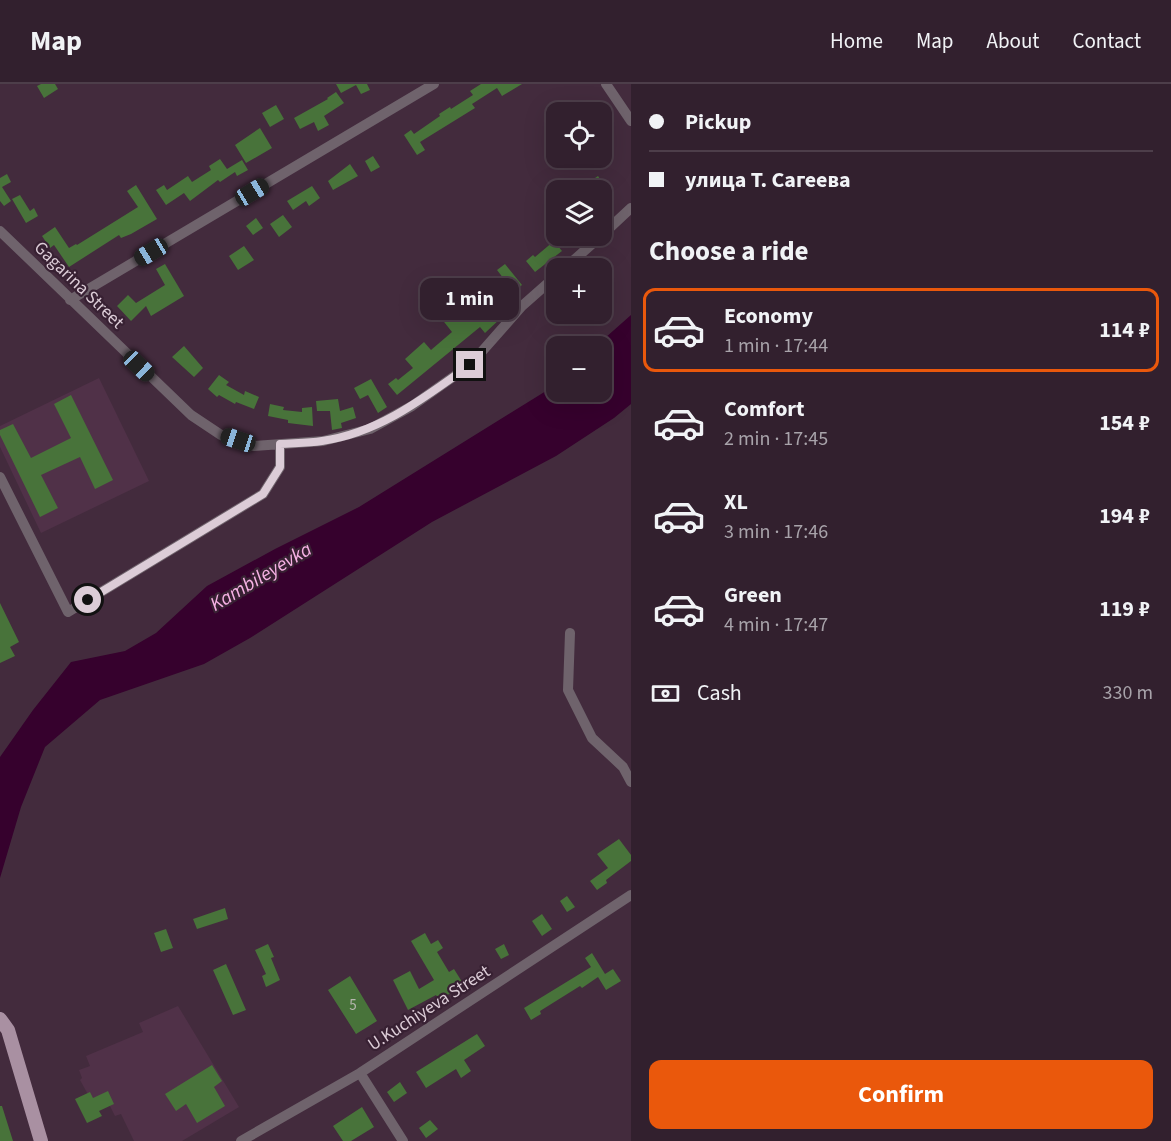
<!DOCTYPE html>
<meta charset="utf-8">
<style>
body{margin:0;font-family:"Source Sans 3",sans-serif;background:#3a2836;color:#f1f3f6;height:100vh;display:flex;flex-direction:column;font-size:22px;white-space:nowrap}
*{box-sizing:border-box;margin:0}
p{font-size:20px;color:#a8a3aa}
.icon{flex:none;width:33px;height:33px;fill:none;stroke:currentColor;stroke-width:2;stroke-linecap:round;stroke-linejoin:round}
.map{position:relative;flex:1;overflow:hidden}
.panel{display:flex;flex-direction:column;background:#32202e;width:540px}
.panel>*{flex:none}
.banner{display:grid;align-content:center;height:132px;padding:0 18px;background:#32202e}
.tools{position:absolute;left:546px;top:18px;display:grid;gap:12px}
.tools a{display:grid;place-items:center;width:66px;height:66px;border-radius:12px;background:#32202e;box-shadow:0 6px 24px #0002,0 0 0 2px #4d3e4a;font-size:30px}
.end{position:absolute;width:27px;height:27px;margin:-14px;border:8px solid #dcccd7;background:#111;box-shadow:0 0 0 3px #111}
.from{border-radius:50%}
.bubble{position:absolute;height:42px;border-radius:12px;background:#32202e;box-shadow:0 6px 24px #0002,0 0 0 2px #4d3e4a;font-size:20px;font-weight:700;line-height:42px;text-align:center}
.car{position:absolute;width:18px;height:36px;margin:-18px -9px;border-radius:8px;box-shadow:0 0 4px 2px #0007;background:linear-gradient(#222 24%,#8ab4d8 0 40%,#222 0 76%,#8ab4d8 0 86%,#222 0)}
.banner b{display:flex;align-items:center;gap:21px;height:57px;font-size:22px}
.banner b+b{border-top:2px solid #4d3e4a}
.banner i{width:15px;height:15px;background:#f1f3f6}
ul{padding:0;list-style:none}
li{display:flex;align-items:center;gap:18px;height:84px;margin:0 12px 9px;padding:0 6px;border:3px solid transparent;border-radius:12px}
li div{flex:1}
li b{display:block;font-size:22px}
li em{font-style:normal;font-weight:700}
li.selected{border-color:#ea580c}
li>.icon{width:54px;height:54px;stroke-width:1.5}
h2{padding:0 18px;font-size:27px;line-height:72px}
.pay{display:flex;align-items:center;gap:15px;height:66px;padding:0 18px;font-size:22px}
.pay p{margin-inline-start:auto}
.primary-button{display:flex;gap:12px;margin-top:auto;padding:12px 18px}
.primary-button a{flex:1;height:69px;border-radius:12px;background:#ea580c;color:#fff;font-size:24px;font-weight:700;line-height:69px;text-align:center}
header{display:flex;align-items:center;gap:36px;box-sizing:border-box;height:84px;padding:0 30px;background:#32202e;border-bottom:2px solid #4d3e4a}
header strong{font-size:28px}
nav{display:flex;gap:33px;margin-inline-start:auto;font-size:21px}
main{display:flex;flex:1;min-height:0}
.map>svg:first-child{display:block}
.built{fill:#503148}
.water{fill:#36012d}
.building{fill:#48733a}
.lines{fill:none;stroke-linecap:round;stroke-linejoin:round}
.minor{stroke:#6f636c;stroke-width:10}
.major{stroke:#a990a2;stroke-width:14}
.route{stroke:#dcccd7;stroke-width:8}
.labels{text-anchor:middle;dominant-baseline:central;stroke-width:4.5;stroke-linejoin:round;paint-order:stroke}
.number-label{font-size:15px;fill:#b7b6b0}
.street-label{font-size:18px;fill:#dcccd7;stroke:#382133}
.water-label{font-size:20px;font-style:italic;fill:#f6b1e4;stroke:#382133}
</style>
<header>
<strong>Map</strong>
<nav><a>Home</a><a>Map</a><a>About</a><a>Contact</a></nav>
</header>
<main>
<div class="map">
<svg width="631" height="1057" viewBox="0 0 631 1057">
<rect width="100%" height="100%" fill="#432b3d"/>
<path class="built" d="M99 294 149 397 41 449 0 363V342Z
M178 922 239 1023 182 1057H134L121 1030 115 1032 108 1018 95 1023 80 996 82 994 79 986 90 982 86 972 143 948 139 939Z"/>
<path class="water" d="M631 231V320L614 334 556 372 432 438 250 554 204 580 100 616 45 663 21 723 0 794V673L33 626 71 578 125 567 156 549 207 502 275 465 359 423 546 307 556 298V308H602V262H596Z"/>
<path class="building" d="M41 0H55L58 5 44 14 37 2Z
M336 0H367L370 6 361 10 356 1 341 9Z
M481 0H522L502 12 497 4 472 20 475 24 420 58 425 66 417 71 404 51 411 46 414 50 440 32 439 30 450 23 451 25 473 11 470 7Z
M336 8 344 19 324 32 329 41 318 47 314 38 300 45 294 34 328 15 327 14Z
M276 21 284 35 270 43 262 29Z
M260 44 272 64 246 79 235 61Z
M373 72 380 83 371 88 365 77Z
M220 75 227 85 242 76 248 86 237 92 235 88 220 98 218 96 190 117 184 109 166 121 156 106 164 101 167 106 188 92 192 98 211 86 209 82Z
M350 80 358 92 333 106 328 97Z
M7 90 11 98 2 103 11 117 4 122 0 117V94Z
M598 92 607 106H594L589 98Z
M136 101 157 135 131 150 121 154 119 151 69 183 54 161 50 164 42 152 55 143 69 164 76 160 77 161 138 123 127 107Z
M312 102 320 114 309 122 306 117 293 126 287 117Z
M20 111 30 127 34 124 38 132 26 139 12 115Z
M283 131 292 143 279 153 270 140Z
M256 134 263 144 253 151 246 142Z
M556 135V160L545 144Z
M554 157 562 167 535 188 526 177 533 171 535 173Z
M244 162 254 176 238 186 229 172Z
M165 180 184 212 151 232 146 222 131 237 117 222 128 211 136 219 165 201 156 185Z
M505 180 522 201 509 211 510 213 494 225 501 234 485 249 480 243 397 311 388 300 396 294 398 296 413 284 405 275 424 258 431 266 452 248 441 234 450 226 455 232 485 209 488 212 507 199 497 186Z
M184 262 203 284 194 293 172 273Z
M219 291 229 298 226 301 244 311 245 307 259 313 254 325 236 318 235 320 219 311 217 313 208 305Z
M371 295 387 323 378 329 368 311 360 315 354 304Z
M71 311 113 396 95 405 80 373 41 391 58 424 40 433 0 351V346L13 340 31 374 71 354 54 320Z
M338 315 340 327 353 323 356 334 341 339 342 344 332 346 330 327H317L316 317Z
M270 320 284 323 283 326 302 328V324L312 323 313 342 288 339V336L268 332Z
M0 519 19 558 10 563 15 572 0 579Z
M619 755 631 771V777L606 796 607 799 597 806 590 797 608 784 597 770Z
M567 812 575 823 567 828 560 817Z
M225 824 228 835 197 845 193 835Z
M542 830 552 845 542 852 532 837Z
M166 845 173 864 161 868 154 849Z
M425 849 431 860 438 856 443 864 437 868 449 888 454 885 464 901 439 916 436 911 408 926 393 896 410 887 419 905 434 896 411 857Z
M268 860 274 873 271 874 280 896 266 903 262 892 266 890 255 866Z
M504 860 509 871 501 875 495 865Z
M592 869 605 890 613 885 621 897 606 906 598 893 582 904 580 902 540 927 541 930 531 936 524 924 591 883 585 874Z
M226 880 246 926 233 931 213 886Z
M350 892 377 937 356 950 328 906Z
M477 950 485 962 464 976 471 987 461 994 456 985 426 1004 416 988Z
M212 981 222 997 214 1003 225 1022 197 1039 186 1020 176 1027 165 1010Z
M400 998 407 1009 394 1018 387 1008Z
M108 1007 114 1020 99 1027 102 1032 87 1039 75 1015 90 1008 93 1014Z
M0 1022H2L13 1057H0Z
M362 1023 374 1043 351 1057H343L333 1042Z
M430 1036 438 1045 426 1054 419 1044Z"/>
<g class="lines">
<path class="minor" d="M606 0 631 37
M0 147 191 331 221 351 254 362 323 357 370 345 412 322 470 281 522 222 556 192
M602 151 631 124
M565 184 601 152
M70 216 434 0
M0 393 68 528 263 410 280 383V360
M570 549 568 606 592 654 623 683 631 698
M360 989 403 1057
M241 1057 360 989 631 811"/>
<path class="major" d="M0 935 8 946 41 1057"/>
</g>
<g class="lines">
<path class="route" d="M88 516 263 410 280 383V360C294 359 308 359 322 357 379 349 424 314 470 281"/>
</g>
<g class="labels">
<g class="number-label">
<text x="353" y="921">5</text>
</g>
<g class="street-label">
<text transform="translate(79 201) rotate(44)">Gagarina Street</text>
<text transform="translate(429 924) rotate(-33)">U.Kuchiyeva Street</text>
</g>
<g class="water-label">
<text transform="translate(261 493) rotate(-31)">Kambileyevka</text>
</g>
</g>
</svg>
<div class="tools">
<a><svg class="icon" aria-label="locate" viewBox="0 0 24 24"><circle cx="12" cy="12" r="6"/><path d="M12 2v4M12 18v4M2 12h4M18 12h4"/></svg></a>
<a><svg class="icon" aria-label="layers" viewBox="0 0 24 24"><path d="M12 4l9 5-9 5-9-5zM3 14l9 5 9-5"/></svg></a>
<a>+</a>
<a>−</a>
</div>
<i class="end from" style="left:88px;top:516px"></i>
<i class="end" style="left:470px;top:281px"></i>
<div class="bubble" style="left:420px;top:194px;width:99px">1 min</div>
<i class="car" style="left:252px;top:108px;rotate:59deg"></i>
<i class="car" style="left:151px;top:168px;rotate:239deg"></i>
<i class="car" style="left:139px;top:282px;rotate:134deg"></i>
<i class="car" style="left:238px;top:356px;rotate:288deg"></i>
</div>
<section class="panel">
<div class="banner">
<b><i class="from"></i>Pickup</b>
<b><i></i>улица Т. Сагеева</b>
</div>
<h2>Choose a ride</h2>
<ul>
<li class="selected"><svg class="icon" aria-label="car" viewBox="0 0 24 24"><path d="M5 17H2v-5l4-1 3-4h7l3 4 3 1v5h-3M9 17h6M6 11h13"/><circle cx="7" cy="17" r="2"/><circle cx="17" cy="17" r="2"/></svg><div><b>Economy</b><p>1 min · 17:44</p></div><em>114 ₽</em></li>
<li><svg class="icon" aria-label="car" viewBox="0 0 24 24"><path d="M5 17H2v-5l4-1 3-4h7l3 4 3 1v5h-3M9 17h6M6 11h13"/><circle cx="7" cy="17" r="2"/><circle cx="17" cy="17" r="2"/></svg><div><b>Comfort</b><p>2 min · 17:45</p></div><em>154 ₽</em></li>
<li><svg class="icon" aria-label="car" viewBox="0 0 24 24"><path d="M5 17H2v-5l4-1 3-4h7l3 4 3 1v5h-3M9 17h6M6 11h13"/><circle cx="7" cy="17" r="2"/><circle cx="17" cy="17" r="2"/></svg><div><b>XL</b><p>3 min · 17:46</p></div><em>194 ₽</em></li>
<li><svg class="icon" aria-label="car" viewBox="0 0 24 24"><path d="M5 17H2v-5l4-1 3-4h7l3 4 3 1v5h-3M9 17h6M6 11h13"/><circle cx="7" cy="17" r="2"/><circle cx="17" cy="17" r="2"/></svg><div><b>Green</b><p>4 min · 17:47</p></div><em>119 ₽</em></li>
</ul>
<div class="pay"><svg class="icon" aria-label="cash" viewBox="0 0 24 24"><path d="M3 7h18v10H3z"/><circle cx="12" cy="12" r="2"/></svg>Cash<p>330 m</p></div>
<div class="primary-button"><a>Confirm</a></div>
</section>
</main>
